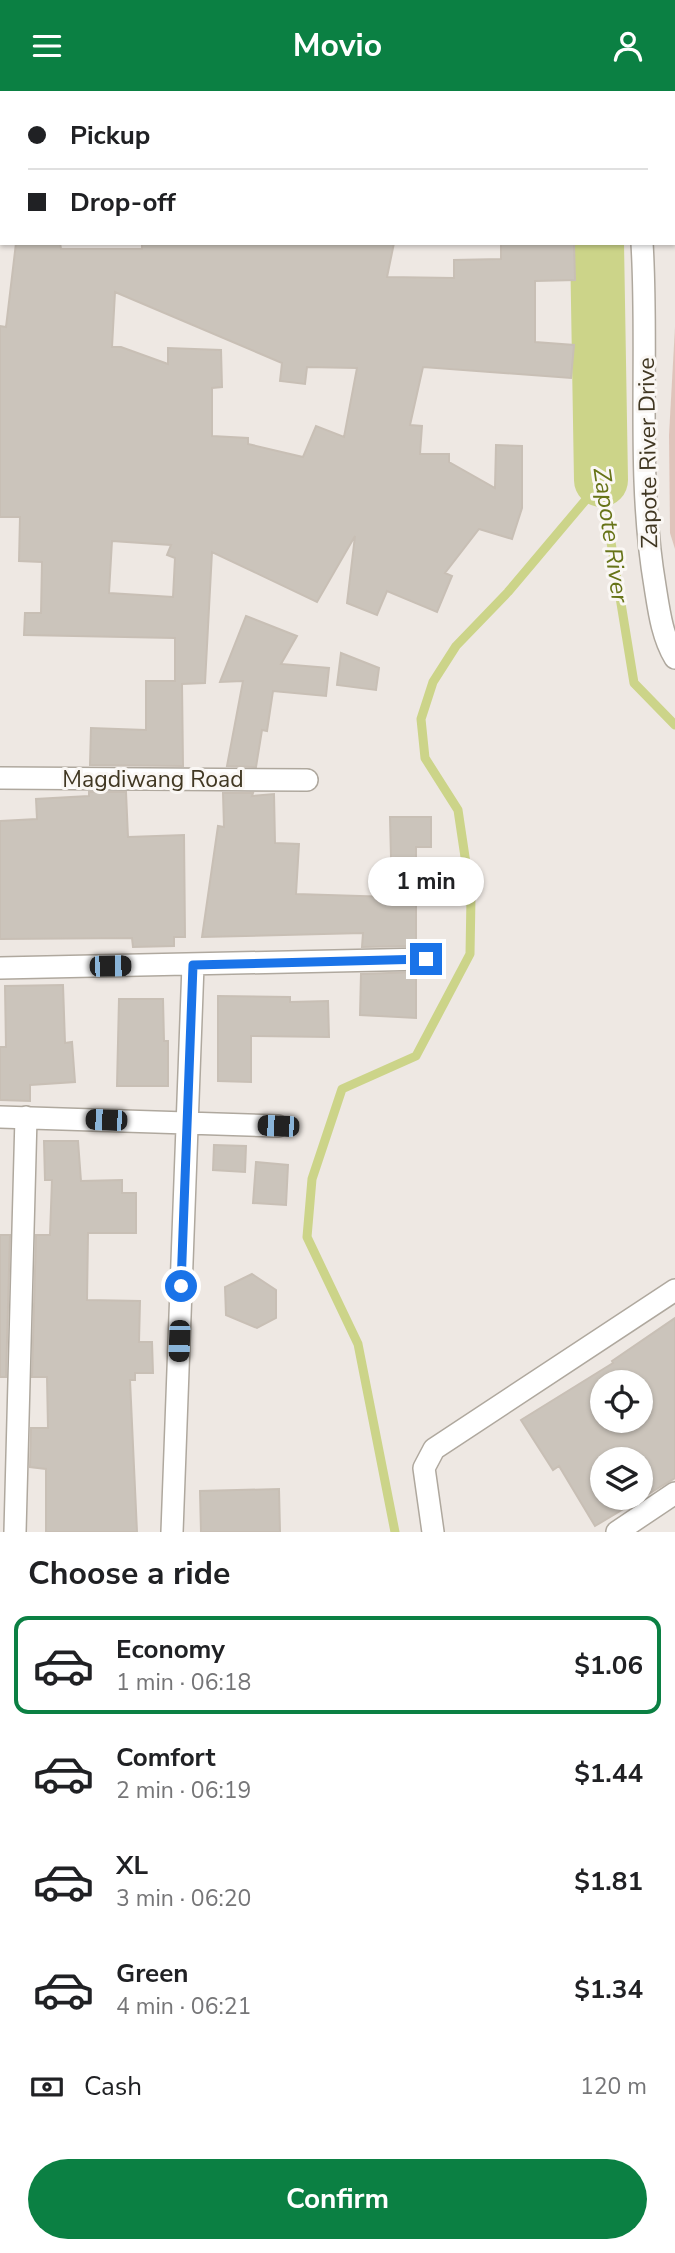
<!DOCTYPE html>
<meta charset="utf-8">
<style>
body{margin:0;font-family:"Nunito Sans",sans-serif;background:#f2f2f2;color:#202124;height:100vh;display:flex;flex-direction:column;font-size:26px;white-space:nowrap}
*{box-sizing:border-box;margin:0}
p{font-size:23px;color:#757577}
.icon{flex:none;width:38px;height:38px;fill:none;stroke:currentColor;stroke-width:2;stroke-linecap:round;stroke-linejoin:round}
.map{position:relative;height:1441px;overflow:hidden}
.side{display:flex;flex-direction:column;background:#fff;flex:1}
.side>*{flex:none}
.top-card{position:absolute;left:0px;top:0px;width:676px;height:154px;box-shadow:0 2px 5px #0004;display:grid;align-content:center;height:154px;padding:0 28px;background:#fff}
.fabs{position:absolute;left:590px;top:1279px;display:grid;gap:14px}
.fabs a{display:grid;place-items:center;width:63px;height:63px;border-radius:50%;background:#fff;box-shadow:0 2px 5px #0004;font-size:35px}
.end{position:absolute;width:32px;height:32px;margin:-16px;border:9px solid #1a73e8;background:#fff;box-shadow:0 0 0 4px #fff}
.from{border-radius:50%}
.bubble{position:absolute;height:49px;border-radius:24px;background:#fff;box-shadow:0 2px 5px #0004;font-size:23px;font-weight:700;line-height:49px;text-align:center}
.car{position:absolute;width:21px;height:42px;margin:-21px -10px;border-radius:9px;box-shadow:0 0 5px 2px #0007;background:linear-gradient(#222 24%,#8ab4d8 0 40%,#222 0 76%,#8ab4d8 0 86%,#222 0)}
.top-card b{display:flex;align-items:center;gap:24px;height:66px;font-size:26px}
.top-card b+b{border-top:2px solid #e0e0e0}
.top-card i{width:18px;height:18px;background:#202124}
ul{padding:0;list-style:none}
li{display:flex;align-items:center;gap:21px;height:98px;margin:0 14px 10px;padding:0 14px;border:4px solid transparent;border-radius:14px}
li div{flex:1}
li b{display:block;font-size:26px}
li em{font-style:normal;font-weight:700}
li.current{border-color:#0b8043}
li>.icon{width:63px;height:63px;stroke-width:1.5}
h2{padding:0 28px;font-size:32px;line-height:84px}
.pay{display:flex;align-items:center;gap:18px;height:77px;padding:0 28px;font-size:26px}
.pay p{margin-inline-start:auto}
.cta{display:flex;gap:14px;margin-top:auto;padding:14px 28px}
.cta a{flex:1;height:80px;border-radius:42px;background:#0b8043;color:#fff;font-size:28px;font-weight:700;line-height:80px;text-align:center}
header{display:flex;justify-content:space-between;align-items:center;height:91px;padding:0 28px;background:#0b8043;color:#fff;font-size:32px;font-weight:700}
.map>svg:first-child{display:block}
.green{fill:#dfc4bb}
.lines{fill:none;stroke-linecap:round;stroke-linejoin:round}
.stream{stroke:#ccd489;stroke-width:9}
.river{stroke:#ccd489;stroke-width:54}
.building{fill:#cbc4bb;stroke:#c8bfb5;stroke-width:2;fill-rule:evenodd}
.minor-casing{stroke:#afa89e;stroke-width:24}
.minor{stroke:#fff;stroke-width:21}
.route{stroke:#1a73e8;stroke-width:9}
.labels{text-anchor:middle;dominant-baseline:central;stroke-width:6;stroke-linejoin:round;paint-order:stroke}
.street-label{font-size:23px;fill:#403722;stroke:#faf7f4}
.water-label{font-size:24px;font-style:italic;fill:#677418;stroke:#faf7f4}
</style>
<header><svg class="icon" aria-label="menu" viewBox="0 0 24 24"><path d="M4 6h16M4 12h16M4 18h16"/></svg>Movio<svg class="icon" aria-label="person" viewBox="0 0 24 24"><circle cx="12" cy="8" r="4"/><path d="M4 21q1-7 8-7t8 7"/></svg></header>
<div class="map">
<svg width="675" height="1441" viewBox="0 0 675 1441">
<rect width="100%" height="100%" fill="#eee8e3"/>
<path class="green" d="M675 236V458L670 442 669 344Z"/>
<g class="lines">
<path class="stream" d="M601 390 634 592 675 634
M395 1441 358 1253 307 1146 312 1088 342 998 416 965 470 863 471 806 458 719 425 667 421 628 433 591 456 555 508 501 600 392"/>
<path class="river" d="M583 0V2
M597 152 601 389"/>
</g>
<path class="building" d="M16 152H60L61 158H142V152H394L387 186 454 187V169L501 168V153L574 152 575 189 535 190V251L574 254 571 287 423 276 410 334 422 335 420 363H449V371L495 397 496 354 522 355V417L512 448 479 438 445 482 452 485 437 521 387 500 377 524 347 512 355 445 317 511 212 461 205 592 182 593 183 675 90 674 91 637 146 639V590H175V547L24 544 25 522H41L42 471 19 470 20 426H0V235L6 236ZM115 201 282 272 280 290 305 293 307 276 357 277 344 346 316 335 303 366 248 353V347L212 345V297L222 296 221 259 168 257V273L121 256H112ZM112 450 171 454 167 464 175 467 173 506 109 502Z
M246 525 297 545 281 573 329 577 326 605 273 600 267 640 262 639 256 676 227 675 243 590 220 591Z
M341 562 379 577 376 599 337 594Z
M89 701H126L128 746 184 744 185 846H174V855L133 856 132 847 0 848V730L37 728 36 708 89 705Z
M223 702H253L252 705 274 703 275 752 299 753 296 803 392 806 390 726H431V756H416V855L362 856 363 842 202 846 218 735 224 736Z
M416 881V927L360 924 361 883Z
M63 894 65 952 72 951 75 991 30 994V1010L0 1009V956H6L5 895Z
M218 905 290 906V911L328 910 329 946 251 945V991L218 990Z
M119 908H163L164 950H168V995H117Z
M44 1050H78L81 1090 122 1089V1102H136V1142H88L87 1209 140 1210 139 1251H152L153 1282H135V1289H130L137 1441H46V1378L30 1376 31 1337H48L47 1286H32L36 1144H50L52 1089H45Z
M214 1054 246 1055 245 1081 213 1079Z
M256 1071 288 1074 286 1114 253 1112Z
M0 1144H10L6 1286H0Z
M252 1183 276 1199V1227L257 1237 226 1224 225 1196Z
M675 1227V1387L595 1435 559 1375 553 1379 521 1329 613 1272 612 1270ZM602 1292H640V1330H602ZM602 1368H640V1407H602Z
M279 1398 280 1441H201L200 1400Z"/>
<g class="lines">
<defs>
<path id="minor" d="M621 0 622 2
M0 47H2
M642 152C649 266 636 383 655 495 659 520 662 545 675 567
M0 687 307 689
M0 877 426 868
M0 1026 278 1035
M15 1441 26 1026
M172 1441 193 874
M433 1441 424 1377 434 1358 675 1199
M617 1441 675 1402"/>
</defs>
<use href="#minor" class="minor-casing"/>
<use href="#minor" class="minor"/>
</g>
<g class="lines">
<path class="route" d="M181 1195 193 874 426 868"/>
</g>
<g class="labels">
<g class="street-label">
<text transform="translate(648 362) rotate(-91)">Zapote River Drive</text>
<text x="153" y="688">Magdiwang Road</text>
</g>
<g class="water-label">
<text transform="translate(611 444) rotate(82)">Zapote River</text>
</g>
</g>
</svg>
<div class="fabs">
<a><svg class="icon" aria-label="locate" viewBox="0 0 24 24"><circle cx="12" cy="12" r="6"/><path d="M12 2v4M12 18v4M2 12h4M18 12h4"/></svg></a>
<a><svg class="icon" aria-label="layers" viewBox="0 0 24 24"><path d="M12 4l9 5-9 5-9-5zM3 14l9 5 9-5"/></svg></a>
</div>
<i class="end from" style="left:181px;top:1195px"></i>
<i class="end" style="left:426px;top:868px"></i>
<div class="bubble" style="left:368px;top:766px;width:116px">1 min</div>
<i class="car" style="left:110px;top:875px;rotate:89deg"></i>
<i class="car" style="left:106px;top:1029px;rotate:272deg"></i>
<i class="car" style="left:278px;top:1035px;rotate:272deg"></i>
<i class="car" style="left:179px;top:1250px;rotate:182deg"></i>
<div class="top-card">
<b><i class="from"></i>Pickup</b>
<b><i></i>Drop-off</b>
</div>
</div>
<section class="side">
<h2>Choose a ride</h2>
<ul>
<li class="current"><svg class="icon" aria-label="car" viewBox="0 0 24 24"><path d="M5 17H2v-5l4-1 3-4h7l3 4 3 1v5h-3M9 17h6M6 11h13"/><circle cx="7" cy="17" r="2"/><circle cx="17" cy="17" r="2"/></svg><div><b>Economy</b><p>1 min · 06:18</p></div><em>$1.06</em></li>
<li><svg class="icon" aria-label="car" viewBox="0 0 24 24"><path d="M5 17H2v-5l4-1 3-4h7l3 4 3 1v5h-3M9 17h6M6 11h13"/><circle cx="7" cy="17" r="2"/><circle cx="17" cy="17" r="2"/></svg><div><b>Comfort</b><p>2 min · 06:19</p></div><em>$1.44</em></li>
<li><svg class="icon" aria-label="car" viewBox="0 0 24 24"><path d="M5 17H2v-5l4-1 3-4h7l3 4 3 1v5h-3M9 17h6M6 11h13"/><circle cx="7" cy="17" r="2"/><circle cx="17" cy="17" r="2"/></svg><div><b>XL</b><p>3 min · 06:20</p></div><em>$1.81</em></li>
<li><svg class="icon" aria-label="car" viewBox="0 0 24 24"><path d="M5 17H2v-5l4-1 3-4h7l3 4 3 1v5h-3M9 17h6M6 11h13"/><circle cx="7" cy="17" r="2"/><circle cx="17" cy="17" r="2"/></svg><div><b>Green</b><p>4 min · 06:21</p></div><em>$1.34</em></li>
</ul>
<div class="pay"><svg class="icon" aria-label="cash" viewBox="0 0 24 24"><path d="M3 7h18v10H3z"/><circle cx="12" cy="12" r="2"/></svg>Cash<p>120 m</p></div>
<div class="cta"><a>Confirm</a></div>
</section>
